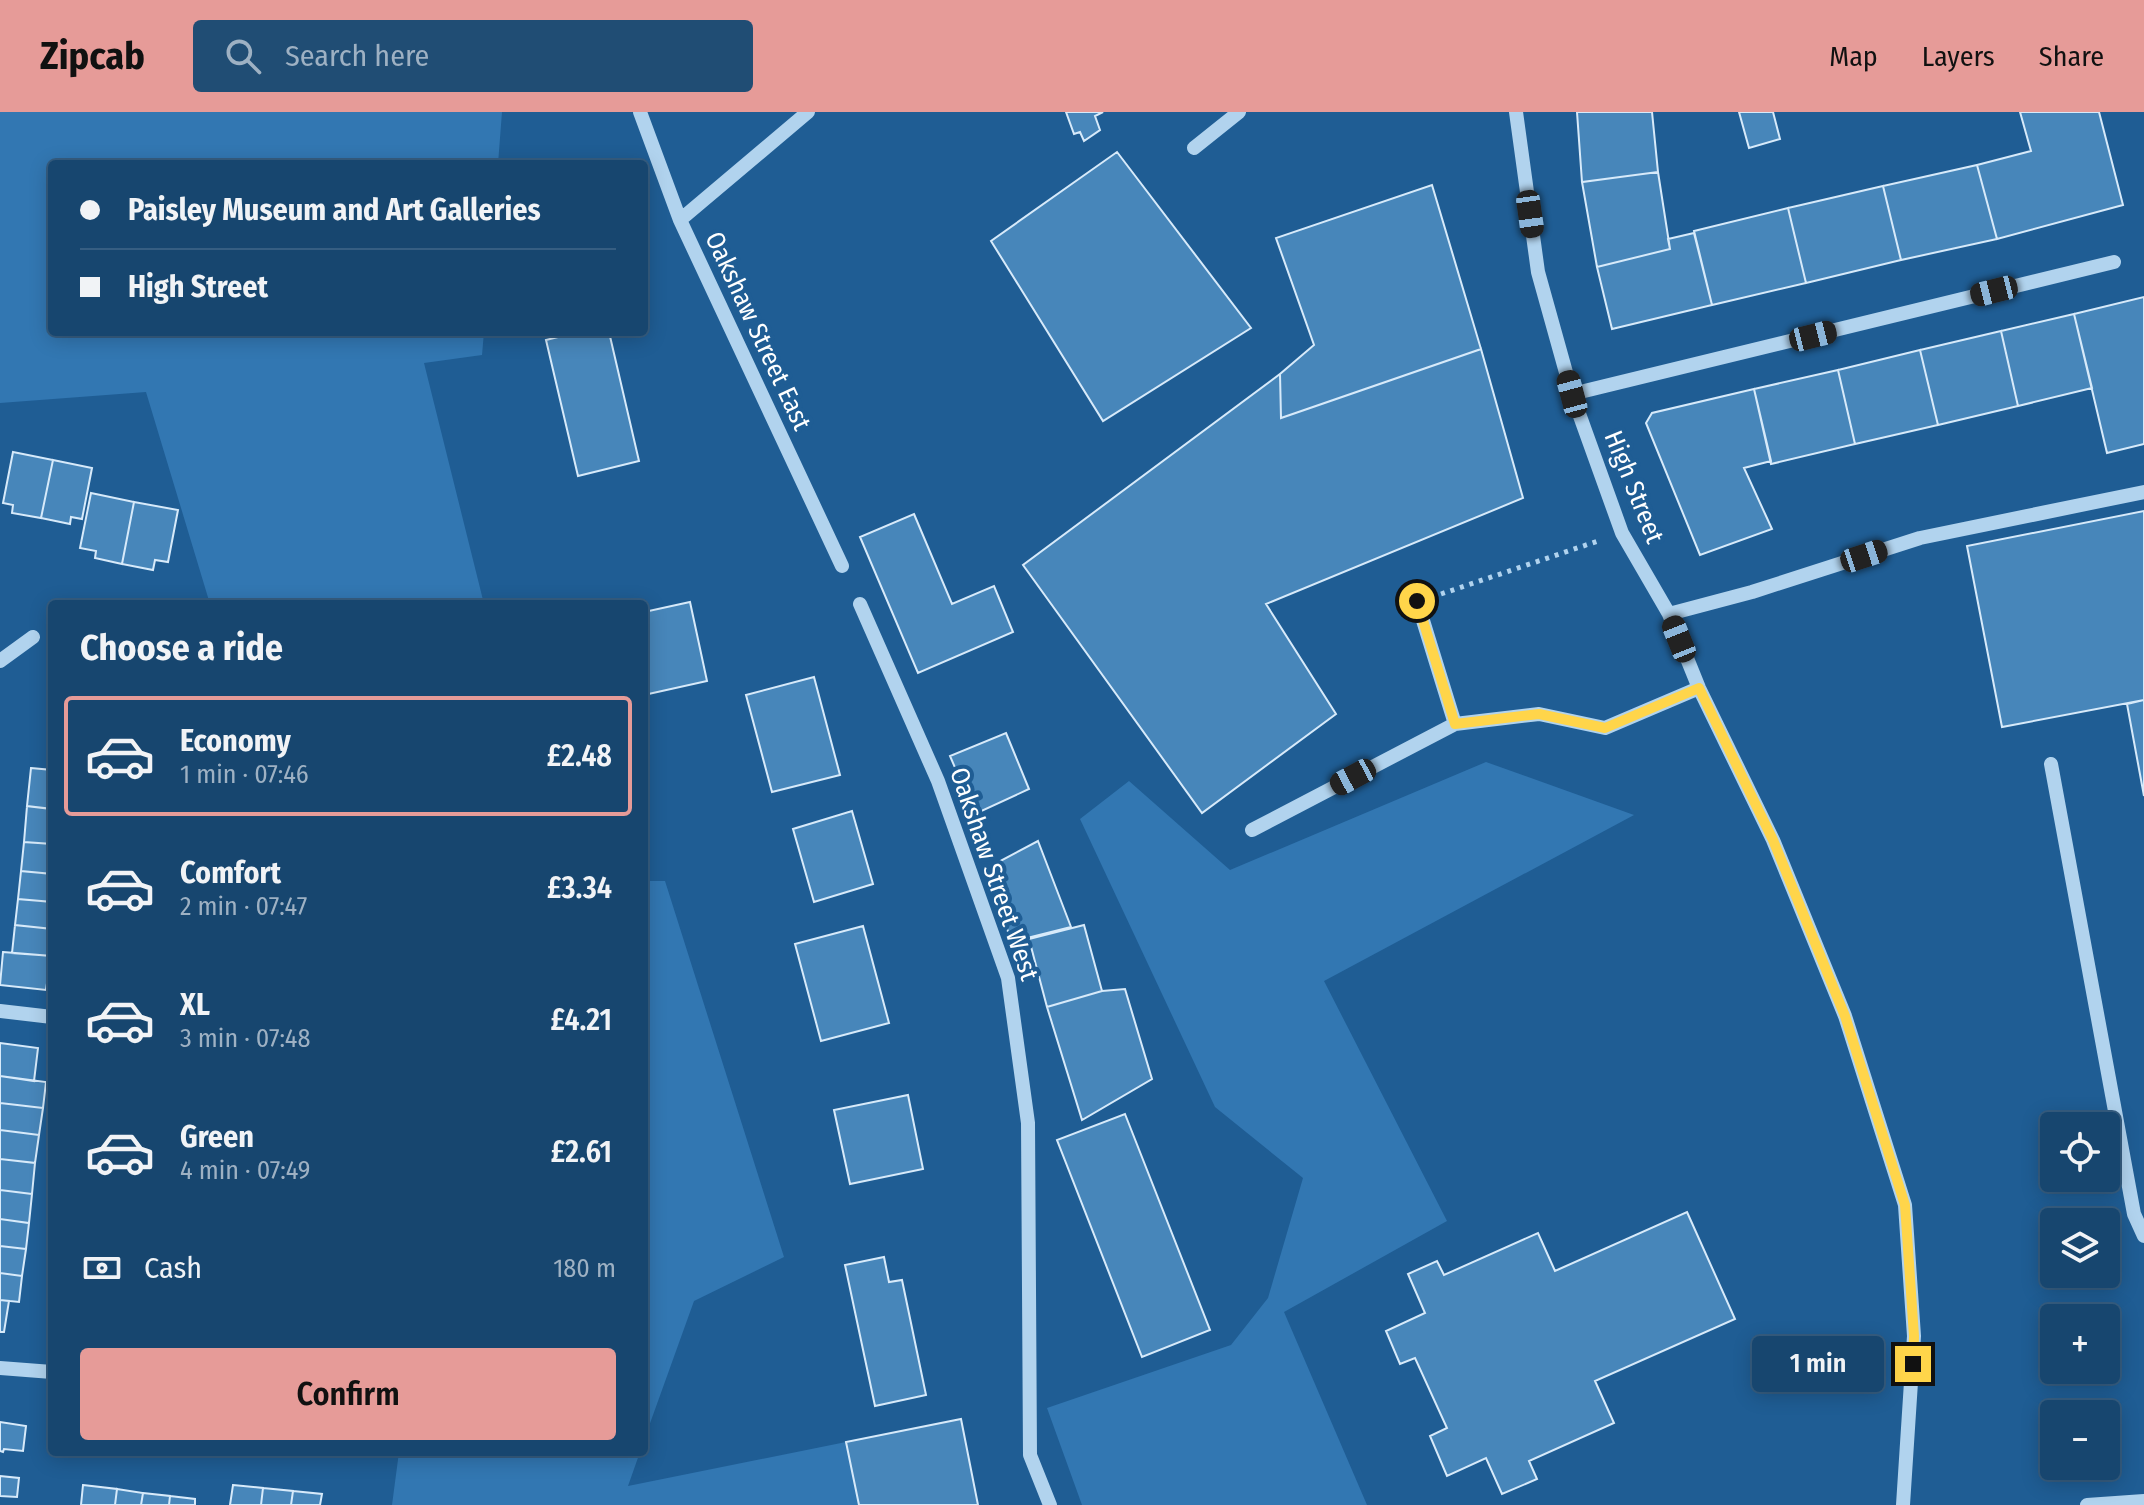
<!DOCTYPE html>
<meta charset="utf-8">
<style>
body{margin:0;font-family:"Fira Sans Condensed",sans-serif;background:#204d74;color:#f1f3f6;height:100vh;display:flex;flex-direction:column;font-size:30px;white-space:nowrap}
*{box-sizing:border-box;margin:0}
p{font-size:26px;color:#9eb1c3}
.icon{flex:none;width:44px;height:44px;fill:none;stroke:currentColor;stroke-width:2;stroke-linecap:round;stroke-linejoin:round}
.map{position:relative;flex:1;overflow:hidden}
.panel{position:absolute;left:48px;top:488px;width:600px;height:856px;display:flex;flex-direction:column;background:#17466f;border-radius:8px;box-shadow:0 4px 20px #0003,0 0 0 2px #365e82}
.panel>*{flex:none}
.hud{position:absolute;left:48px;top:48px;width:600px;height:176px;border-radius:8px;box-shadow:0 4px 20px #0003,0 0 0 2px #365e82;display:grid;align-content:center;height:176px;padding:0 32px;background:#17466f}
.buttons{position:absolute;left:2040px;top:1000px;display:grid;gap:16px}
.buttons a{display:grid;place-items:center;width:80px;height:80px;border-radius:8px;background:#17466f;box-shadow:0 4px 20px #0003,0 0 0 2px #365e82;font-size:40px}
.end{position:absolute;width:36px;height:36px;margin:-18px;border:10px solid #ffd54a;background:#111;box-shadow:0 0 0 4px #111}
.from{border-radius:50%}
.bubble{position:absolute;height:56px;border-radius:8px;background:#17466f;box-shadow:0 4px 20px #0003,0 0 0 2px #365e82;font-size:26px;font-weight:600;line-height:56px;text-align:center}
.car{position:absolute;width:24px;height:48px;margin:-24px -12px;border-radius:10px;box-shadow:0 0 6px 2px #0007;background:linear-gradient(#222 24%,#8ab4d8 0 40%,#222 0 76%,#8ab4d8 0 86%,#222 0)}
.hud b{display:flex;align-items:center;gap:28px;height:76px;font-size:30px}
.hud b+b{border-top:2px solid #365e82}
.hud i{width:20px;height:20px;background:#f1f3f6}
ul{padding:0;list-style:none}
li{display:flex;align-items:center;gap:24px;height:120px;margin:0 16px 12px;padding:0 16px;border:4px solid transparent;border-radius:8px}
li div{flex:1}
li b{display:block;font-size:30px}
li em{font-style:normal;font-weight:600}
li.active{border-color:#e69b98}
li>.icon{width:72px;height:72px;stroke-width:1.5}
h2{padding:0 32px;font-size:36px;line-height:96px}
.pay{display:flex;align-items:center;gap:20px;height:88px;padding:0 32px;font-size:30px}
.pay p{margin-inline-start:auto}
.button{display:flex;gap:16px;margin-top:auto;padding:16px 32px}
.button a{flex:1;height:92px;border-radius:8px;background:#e69b98;color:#111;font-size:32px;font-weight:600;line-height:92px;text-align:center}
header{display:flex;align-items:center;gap:48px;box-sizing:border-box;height:112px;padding:0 40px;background:#e69b98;color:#111}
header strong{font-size:38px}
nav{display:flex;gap:44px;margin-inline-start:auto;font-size:28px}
.search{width:560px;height:72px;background:#204d74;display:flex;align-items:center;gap:20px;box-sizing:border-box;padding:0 28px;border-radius:8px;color:#9eb1c3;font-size:30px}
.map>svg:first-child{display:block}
.green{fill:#3277b2}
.building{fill:#4786ba;stroke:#d7eafa;stroke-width:2}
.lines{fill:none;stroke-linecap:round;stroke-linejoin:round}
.path{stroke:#b1d3ee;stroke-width:5;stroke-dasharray:4 6;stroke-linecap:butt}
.minor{stroke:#b1d3ee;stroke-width:14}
.route{stroke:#ffd54a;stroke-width:10}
.labels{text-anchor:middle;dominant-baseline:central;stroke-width:8;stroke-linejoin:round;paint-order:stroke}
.street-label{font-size:26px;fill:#fff;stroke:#1f5d94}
</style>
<header>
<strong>Zipcab</strong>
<div class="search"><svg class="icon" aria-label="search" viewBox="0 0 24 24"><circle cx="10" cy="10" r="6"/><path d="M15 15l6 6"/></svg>Search here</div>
<nav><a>Map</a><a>Layers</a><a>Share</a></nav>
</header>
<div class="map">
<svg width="2144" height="1393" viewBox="0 0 2144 1393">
<rect width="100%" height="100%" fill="#1f5d94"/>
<path class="green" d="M0 0H502L498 52H52V220H484L482 243 424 251 484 492H210L146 280 0 291Z
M1486 650 1634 703 1324 869 1447 1109 1284 1200 1367 1393H1082L1047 1296 1231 1233 1268 1186 1303 1066 1215 995 1080 707 1129 669 1230 758Z
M644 769H665L784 1145 694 1189 644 1328Z
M846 1330 859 1393H392L399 1340H640L628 1374Z"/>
<path class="building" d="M1066 0H1103L1095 4 1100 18 1084 29 1080 20 1074 22Z
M1577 0H1652L1658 60 1582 70Z
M1739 0H1773L1780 27 1749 36Z
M2020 0H2099L2123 93 1997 127 1977 53 2031 39Z
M1117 40 1251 216 1103 309 991 129Z
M1977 53 1997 127 1901 148 1883 74Z
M1658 60 1670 137 1597 155 1582 70Z
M1432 73 1481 237 1281 306 1280 262 1314 233 1276 126Z
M1883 74 1901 148 1806 171 1788 96Z
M1788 96 1806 171 1712 193 1694 119Z
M1694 121 1712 193 1612 217 1597 155 1670 137 1668 127Z
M2144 185V332L2107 341 2074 202Z
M2074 202 2092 276 2018 294 2001 219Z
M2001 219 2018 294 1938 313 1920 238Z
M578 220H609L639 349 578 364 546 228Z
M1481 237 1523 386 1266 492 1336 602 1202 701 1023 453 1280 262 1281 306Z
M1920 238 1938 313 1855 332 1838 258Z
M1838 258 1855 332 1771 352 1754 277Z
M1754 277 1771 349 1744 356 1772 417 1700 443 1646 311 1652 301Z
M13 340 53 348 41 406 12 401 13 393 3 391Z
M53 348 92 356 82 407 71 405 70 412 41 406Z
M91 381 134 390 122 452 95 446 96 439 80 436Z
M134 390 178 398 168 450 155 448 153 458 122 452Z
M2144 399V588L2002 615 1967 434Z
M914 402 952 492 994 474 1013 520 918 561 860 425Z
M690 490 707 569 644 583V500Z
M814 565 840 663 772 680 746 583Z
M2144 588V684L2127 592Z
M1006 621 1029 677 975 702 950 644Z
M31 656 52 658V697L27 694Z
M27 694 52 697V732L24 730Z
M852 699 873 772 814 790 793 717Z
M1038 729 1071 815 1011 830 989 755Z
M24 730 52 732V762L21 759Z
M21 759 52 762V790L18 787Z
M18 787 52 790V817L15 813Z
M15 813 52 817V844L12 841Z
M1084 813 1102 879 1047 895 1029 827Z
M863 814 889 911 821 929 795 832Z
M3 840 51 844 46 878 0 873Z
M1125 877 1152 967 1082 1008 1047 895 1102 879Z
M0 931 38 936 34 969 0 964Z
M0 964 46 970 43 996 0 991Z
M908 983 923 1057 850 1072 834 998Z
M0 991 43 996 39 1023 0 1018Z
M1125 1002 1210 1218 1142 1245 1057 1028Z
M0 1018 39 1023 35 1051 0 1047Z
M0 1047 35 1051 32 1082 0 1078Z
M0 1078 32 1082 29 1111 0 1107Z
M1687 1100 1735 1207 1595 1269 1614 1311 1529 1349 1537 1367 1502 1382 1486 1346 1447 1364 1430 1324 1447 1316 1415 1246 1400 1252 1386 1219 1425 1201 1408 1162 1437 1149 1444 1163 1538 1121 1555 1159Z
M0 1107 29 1111 26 1137 0 1134Z
M0 1134 26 1137 22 1164 0 1161Z
M884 1145 889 1170 902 1168 926 1283 875 1294 845 1153Z
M0 1161 22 1164 19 1190 0 1188Z
M0 1188 9 1189 4 1220H0Z
M961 1307 978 1393H859L846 1330Z
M0 1310 26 1314 23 1339 4 1337 3 1340 0 1339Z
M0 1364 19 1366 17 1385 0 1384Z
M83 1373 117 1377 115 1393H81Z
M233 1373 263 1376 261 1393H230Z
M263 1376 293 1379 291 1393H261Z
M117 1377 143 1381 141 1393H115Z
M293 1379 322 1382 320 1393H291Z
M143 1381 170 1384 169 1393H141Z
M170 1384 195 1387V1393H169Z"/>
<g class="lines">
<path class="path" d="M1441 482 1598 429"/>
<path class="minor" d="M640 0 680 108 842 454
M1516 0 1538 160 1572 282 1622 421 1669 502 1699 576 1773 728 1845 904 1905 1093 1914 1224 1903 1393
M1194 36 1239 0
M680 108 808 0
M1572 282 2114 150
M1417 489 1455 612
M860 492 938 669 1008 866 1028 1011 1030 1343 1050 1393
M1669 502 1752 480 1920 426 2144 380
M0 549 33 525
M2051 652 2134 1102 2144 1124
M1252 718 1455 612 1539 602 1605 616 1699 576
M0 899 52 905
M0 1256 52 1260
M2087 1393 2144 1389"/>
</g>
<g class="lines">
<path class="route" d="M1417 489 1455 612 1539 602 1605 616 1699 576 1773 728 1845 904 1905 1093 1914 1224 1913 1252"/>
</g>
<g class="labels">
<g class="street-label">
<text transform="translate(758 219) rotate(65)">Oakshaw Street East</text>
<text transform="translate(1634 375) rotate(68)">High Street</text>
<text transform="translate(994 762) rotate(71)">Oakshaw Street West</text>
</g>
</g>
</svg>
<div class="buttons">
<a><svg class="icon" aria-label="locate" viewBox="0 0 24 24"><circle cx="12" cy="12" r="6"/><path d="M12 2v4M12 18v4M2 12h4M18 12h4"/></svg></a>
<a><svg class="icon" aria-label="layers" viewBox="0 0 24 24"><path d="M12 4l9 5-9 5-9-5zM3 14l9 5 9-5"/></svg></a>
<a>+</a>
<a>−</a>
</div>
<i class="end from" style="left:1417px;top:489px"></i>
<i class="end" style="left:1913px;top:1252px"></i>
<div class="bubble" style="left:1752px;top:1224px;width:132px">1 min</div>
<i class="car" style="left:1530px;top:102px;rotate:172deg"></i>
<i class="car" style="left:1994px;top:179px;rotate:256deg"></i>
<i class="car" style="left:1813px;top:224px;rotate:76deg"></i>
<i class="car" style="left:1572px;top:282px;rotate:345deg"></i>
<i class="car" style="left:1864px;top:444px;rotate:72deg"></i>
<i class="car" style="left:1679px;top:527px;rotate:338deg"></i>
<i class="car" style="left:1353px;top:665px;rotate:242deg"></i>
<div class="hud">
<b><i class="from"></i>Paisley Museum and Art Galleries</b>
<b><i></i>High Street</b>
</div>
<section class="panel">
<h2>Choose a ride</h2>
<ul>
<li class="active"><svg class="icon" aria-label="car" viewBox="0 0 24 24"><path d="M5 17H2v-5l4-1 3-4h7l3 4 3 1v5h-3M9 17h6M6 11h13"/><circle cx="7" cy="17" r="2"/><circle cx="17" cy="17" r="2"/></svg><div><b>Economy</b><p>1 min · 07:46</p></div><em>£2.48</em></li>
<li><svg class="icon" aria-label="car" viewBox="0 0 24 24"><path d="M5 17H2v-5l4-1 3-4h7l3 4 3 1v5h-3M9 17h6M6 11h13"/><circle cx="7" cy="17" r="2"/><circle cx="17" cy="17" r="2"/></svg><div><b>Comfort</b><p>2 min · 07:47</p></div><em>£3.34</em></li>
<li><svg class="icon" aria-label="car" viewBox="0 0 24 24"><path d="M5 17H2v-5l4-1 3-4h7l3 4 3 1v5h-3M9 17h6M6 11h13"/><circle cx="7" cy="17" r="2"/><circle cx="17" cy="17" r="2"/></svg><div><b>XL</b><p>3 min · 07:48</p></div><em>£4.21</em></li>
<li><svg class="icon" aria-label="car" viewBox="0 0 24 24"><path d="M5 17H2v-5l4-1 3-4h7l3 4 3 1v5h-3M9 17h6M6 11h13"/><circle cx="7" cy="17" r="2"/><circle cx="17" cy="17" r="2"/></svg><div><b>Green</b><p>4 min · 07:49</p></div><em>£2.61</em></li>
</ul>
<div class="pay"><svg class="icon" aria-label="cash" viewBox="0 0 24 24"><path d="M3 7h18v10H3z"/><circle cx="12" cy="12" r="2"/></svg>Cash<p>180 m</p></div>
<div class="button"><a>Confirm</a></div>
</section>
</div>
